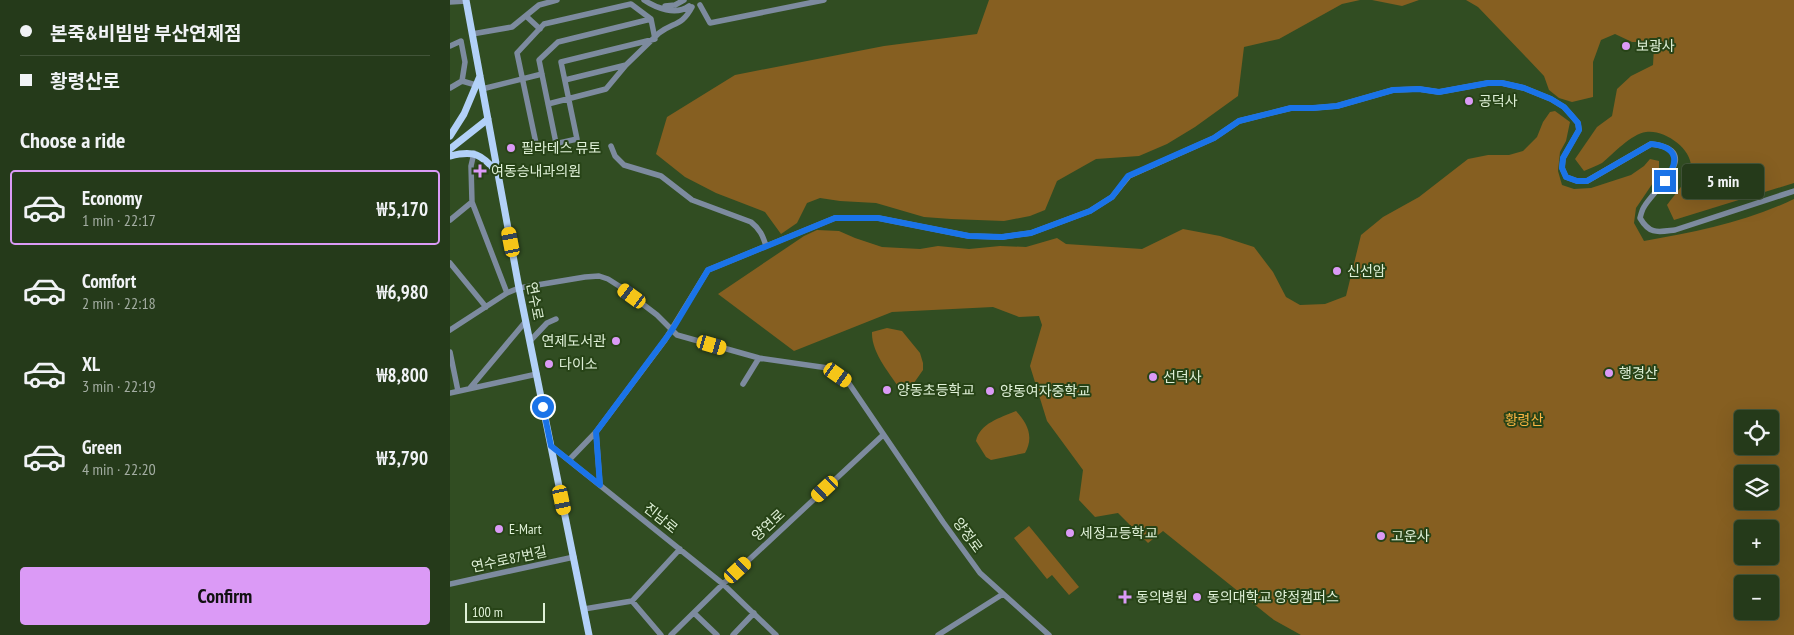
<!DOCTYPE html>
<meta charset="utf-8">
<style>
body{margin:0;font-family:"PT Sans Narrow","Noto Sans KR",sans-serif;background:#2d4123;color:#f1f3f6;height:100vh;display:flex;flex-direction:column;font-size:19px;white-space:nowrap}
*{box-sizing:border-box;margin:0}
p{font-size:16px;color:#a3ada2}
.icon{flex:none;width:28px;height:28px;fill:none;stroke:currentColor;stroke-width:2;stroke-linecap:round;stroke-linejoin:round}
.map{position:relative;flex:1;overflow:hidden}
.side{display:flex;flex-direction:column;background:#253a1a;width:450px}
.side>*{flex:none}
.top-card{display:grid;align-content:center;height:110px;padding:0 20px;background:#253a1a}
.buttons{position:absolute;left:1284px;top:410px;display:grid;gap:10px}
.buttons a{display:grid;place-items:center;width:45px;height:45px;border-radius:5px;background:#253a1a;box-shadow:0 5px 20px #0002,0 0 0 1px #425439;font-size:25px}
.scale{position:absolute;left:15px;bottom:12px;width:80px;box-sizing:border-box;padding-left:5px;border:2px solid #dff0d7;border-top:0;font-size:14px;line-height:18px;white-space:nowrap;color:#dff0d7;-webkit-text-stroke:4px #274317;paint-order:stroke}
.end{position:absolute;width:22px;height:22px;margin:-11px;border:6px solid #1a73e8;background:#fff;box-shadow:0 0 0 2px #fff}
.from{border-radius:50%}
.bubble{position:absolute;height:35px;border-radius:5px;background:#253a1a;box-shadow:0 5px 20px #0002,0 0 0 1px #425439;font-size:16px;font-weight:600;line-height:35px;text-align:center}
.car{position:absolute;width:15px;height:30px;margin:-15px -8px;border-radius:6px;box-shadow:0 0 4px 1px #0007;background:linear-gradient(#f5c518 24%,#345 0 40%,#f5c518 0 76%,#345 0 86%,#f5c518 0)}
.top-card b{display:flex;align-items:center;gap:18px;height:48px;font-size:19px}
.top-card b+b{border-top:1px solid #425439}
.top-card i{width:12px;height:12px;background:#f1f3f6}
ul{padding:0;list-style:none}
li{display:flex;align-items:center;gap:15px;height:75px;margin:0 10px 8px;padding:0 10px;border:2px solid transparent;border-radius:5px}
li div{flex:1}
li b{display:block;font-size:19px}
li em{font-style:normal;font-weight:600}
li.selected{border-color:#db9af6}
li>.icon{width:45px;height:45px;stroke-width:1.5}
h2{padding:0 20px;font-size:22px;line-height:60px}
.cta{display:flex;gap:10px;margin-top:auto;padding:10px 20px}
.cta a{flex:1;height:58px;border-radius:5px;background:#db9af6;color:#111;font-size:20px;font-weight:600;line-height:58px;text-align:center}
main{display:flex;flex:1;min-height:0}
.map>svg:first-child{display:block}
.green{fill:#865f21;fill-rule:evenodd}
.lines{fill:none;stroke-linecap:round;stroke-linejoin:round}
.minor{stroke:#7d8b9f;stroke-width:5.5}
.major{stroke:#b2d1f8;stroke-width:7}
.route{stroke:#1a73e8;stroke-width:6}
.poi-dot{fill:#db9af6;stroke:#274317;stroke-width:2}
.labels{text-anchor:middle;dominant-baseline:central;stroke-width:4;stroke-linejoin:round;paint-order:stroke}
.poi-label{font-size:14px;fill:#dff0d7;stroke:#274317;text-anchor:start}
.street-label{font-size:14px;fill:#dff0d7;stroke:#274317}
.park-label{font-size:14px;fill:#fbb543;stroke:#274317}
</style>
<main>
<section class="side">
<div class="top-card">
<b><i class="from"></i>본죽&amp;비빔밥 부산연제점</b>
<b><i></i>황령산로</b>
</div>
<h2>Choose a ride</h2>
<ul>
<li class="selected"><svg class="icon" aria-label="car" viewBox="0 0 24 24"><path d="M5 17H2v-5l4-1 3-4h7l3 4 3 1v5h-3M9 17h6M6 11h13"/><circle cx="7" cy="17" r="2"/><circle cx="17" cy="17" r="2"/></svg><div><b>Economy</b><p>1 min · 22:17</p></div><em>₩5,170</em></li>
<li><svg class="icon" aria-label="car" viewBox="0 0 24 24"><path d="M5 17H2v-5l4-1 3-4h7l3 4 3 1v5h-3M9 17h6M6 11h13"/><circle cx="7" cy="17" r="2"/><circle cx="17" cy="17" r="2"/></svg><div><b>Comfort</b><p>2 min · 22:18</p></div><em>₩6,980</em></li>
<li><svg class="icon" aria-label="car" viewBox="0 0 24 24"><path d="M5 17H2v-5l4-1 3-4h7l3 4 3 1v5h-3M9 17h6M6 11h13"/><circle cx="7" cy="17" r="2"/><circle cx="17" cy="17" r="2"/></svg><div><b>XL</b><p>3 min · 22:19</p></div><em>₩8,800</em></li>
<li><svg class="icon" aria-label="car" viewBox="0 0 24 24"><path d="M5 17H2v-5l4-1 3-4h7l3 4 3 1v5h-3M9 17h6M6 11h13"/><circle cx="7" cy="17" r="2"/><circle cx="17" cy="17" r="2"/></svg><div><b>Green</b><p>4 min · 22:20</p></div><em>₩3,790</em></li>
</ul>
<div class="cta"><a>Confirm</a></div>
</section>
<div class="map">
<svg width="1344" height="635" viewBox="0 0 1344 635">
<rect width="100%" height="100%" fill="#314d22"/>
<path class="green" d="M539 0H910L892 4 829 39 794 47 788 96 745 127 717 144 689 156 646 159 607 181 595 210 580 216 554 221 501 219 474 217 426 203 390 201 370 198 357 203 347 223 331 234 315 212 266 193 235 177 206 154 217 117 285 75 434 46 527 34Z
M922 0H969L952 6Z
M1016 0H1344V183L1224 220 1217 205C1223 197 1239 178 1241 170 1244 150 1215 129 1196 132 1181 134 1163 154 1152 163 1147 166 1140 168 1134 171L1125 159 1147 127 1162 116 1167 89 1181 76 1203 65 1204 47 1196 42H1182L1165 34 1151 40 1143 62V97L1122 102 1109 98 1099 90 1094 76 1077 58 1028 7Z
M1105 111 1120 122 1116 141 1110 152 1108 171 1112 185 1124 189 1141 188 1181 175 1194 166 1200 159 1209 161V174L1186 208 1184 223 1194 241C1246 232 1296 222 1344 199V635H851L824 620 713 531 698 543 668 513 645 517 629 500 633 470 597 421 580 366 592 325 589 316 569 317 543 307 442 312 344 351 268 294 354 236 367 230 389 231 405 238 432 247 470 249 488 246 519 249 550 246 576 247 607 238 616 244 692 249 733 229 770 236 804 247 823 272 836 297 850 305 875 304 896 296 911 235 933 217 969 197 1018 159 1038 155H1059L1073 151 1087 137 1093 122 1100 112ZM1292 419H1320V446H1292ZM1292 474H1320V501H1292ZM1292 529H1320V556H1292ZM1292 584H1320V611H1292Z
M437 328 452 331 470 353 473 363V370L459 390 452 392C441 375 421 353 422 332Z
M566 411C578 424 584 437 575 453L541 460 536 457 526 441C530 423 550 418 566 411Z
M579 526 629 587 619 595 602 575 597 579 564 538Z"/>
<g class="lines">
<path class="minor" d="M194 0C206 8 226 16 239 6
M0 2 16 1
M181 4 201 19 205 39 111 62 127 139 87 148 67 53 94 24Z
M250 5 260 23 374 0
M215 6 225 5 234 0
M76 16 90 29
M22 34 62 27 89 5 107 0
M0 46 11 41 15 62 12 81 0 88
M115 80 176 65
M12 81 26 85
M32 89 92 74
M98 104 156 89 176 65 209 33C224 22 232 26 242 7
M106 143 89 60 108 42 201 19
M161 146 165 156 174 165 211 176 242 200 301 222C310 229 313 236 316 246
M24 153 21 166 22 202 57 293
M0 220 22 202
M0 263 36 307
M0 330 57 293 69 288 135 277 149 276 158 279 169 286 207 315 227 335 309 358 378 368 398 382 493 522 530 573 599 635
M80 341 97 323 106 319
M0 352 8 391
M293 384 309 358
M20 388 76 321
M0 393 87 374
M146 432 150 485
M101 446 273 584 326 635
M119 460 146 432 215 340 258 270 385 218H428L519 236 552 237 581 233 640 211 662 197 679 176 764 138 789 121 841 108H863L887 106 943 90 969 89 989 92 1038 83H1052L1074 88 1101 99 1114 107 1122 116 1128 123 1129 130 1113 158 1112 168 1116 177 1127 181H1137L1201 144C1255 150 1204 189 1194 207 1192 210 1191 214 1190 218 1200 235 1208 232 1225 230L1344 191
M0 584 124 557
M182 601 211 635
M134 609 182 601 230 549
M244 613 267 635
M221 635 273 584 433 435
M283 635 304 613
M488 635 553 594"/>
<path class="major" d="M16 0 69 288 139 635
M0 136 14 114 30 76
M0 149 38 119
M0 156C24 150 31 154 47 172"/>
</g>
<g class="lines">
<path class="route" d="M93 407 101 446 150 485 146 432 222 330 258 270 385 218H428L519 236 552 237 581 233 640 211 662 197 678 176 764 138 789 121 841 108H863L887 106 943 90 969 89 989 92 1038 83H1052L1074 88 1101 99 1114 107 1122 116 1128 123 1129 130 1113 158 1112 168 1116 177 1127 181H1137L1201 144C1229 147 1229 162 1215 181"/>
</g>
<g class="poi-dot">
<circle cx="1176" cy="46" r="5"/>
<circle cx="1019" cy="101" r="5"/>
<circle cx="61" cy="148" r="5"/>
<path d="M27.5 163.5h5v5h5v5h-5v5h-5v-5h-5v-5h5z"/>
<circle cx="887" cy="271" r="5"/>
<circle cx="166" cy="341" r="5"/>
<circle cx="99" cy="364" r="5"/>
<circle cx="1159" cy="373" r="5"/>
<circle cx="703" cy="377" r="5"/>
<circle cx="437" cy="390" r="5"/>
<circle cx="540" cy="391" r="5"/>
<circle cx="49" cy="529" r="5"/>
<circle cx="620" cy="533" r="5"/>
<circle cx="931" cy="536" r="5"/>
<path d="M672.5 589.5h5v5h5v5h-5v5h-5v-5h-5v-5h5z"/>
<circle cx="747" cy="597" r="5"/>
</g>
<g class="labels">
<g class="poi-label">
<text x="1186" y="46">보광사</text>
<text x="1029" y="101">공덕사</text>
<text x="71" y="148">필라테스 뮤토</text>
<text x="41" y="171">여동승내과의원</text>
<text x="897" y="271">신선암</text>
<text x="156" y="341" text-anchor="end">연제도서관</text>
<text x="109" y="364">다이소</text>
<text x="1169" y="373">행경산</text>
<text x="713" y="377">선덕사</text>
<text x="447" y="390">양동초등학교</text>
<text x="550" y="391">양동여자중학교</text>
<text x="59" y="529">E-Mart</text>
<text x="630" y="533">세정고등학교</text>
<text x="941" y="536">고운사</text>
<text x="686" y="597">동의병원</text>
<text x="757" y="597">동의대학교 양정캠퍼스</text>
</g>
<g class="street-label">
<text transform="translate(85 301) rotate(79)">연수로</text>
<text transform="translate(211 518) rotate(39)">진남로</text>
<text transform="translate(318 525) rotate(-43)">양연로</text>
<text transform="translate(518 535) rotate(54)">양정로</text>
<text transform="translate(59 559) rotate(-12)">연수로87번길</text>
</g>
<g class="park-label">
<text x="1074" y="420">황령산</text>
</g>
</g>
</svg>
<div class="buttons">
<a><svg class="icon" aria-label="locate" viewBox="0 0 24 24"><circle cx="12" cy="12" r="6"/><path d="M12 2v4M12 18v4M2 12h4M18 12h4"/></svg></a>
<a><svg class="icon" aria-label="layers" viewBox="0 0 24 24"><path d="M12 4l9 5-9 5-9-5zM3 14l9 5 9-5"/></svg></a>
<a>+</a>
<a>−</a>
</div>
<div class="scale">100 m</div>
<i class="end from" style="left:93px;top:407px"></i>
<i class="end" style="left:1215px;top:181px"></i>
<div class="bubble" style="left:1232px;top:164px;width:82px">5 min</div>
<i class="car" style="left:61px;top:242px;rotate:349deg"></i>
<i class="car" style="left:182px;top:296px;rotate:306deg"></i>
<i class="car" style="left:262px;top:345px;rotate:106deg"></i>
<i class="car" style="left:388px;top:375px;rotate:125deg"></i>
<i class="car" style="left:375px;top:489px;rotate:227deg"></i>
<i class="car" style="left:112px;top:500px;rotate:168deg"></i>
<i class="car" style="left:288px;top:570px;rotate:47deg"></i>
</div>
</main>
